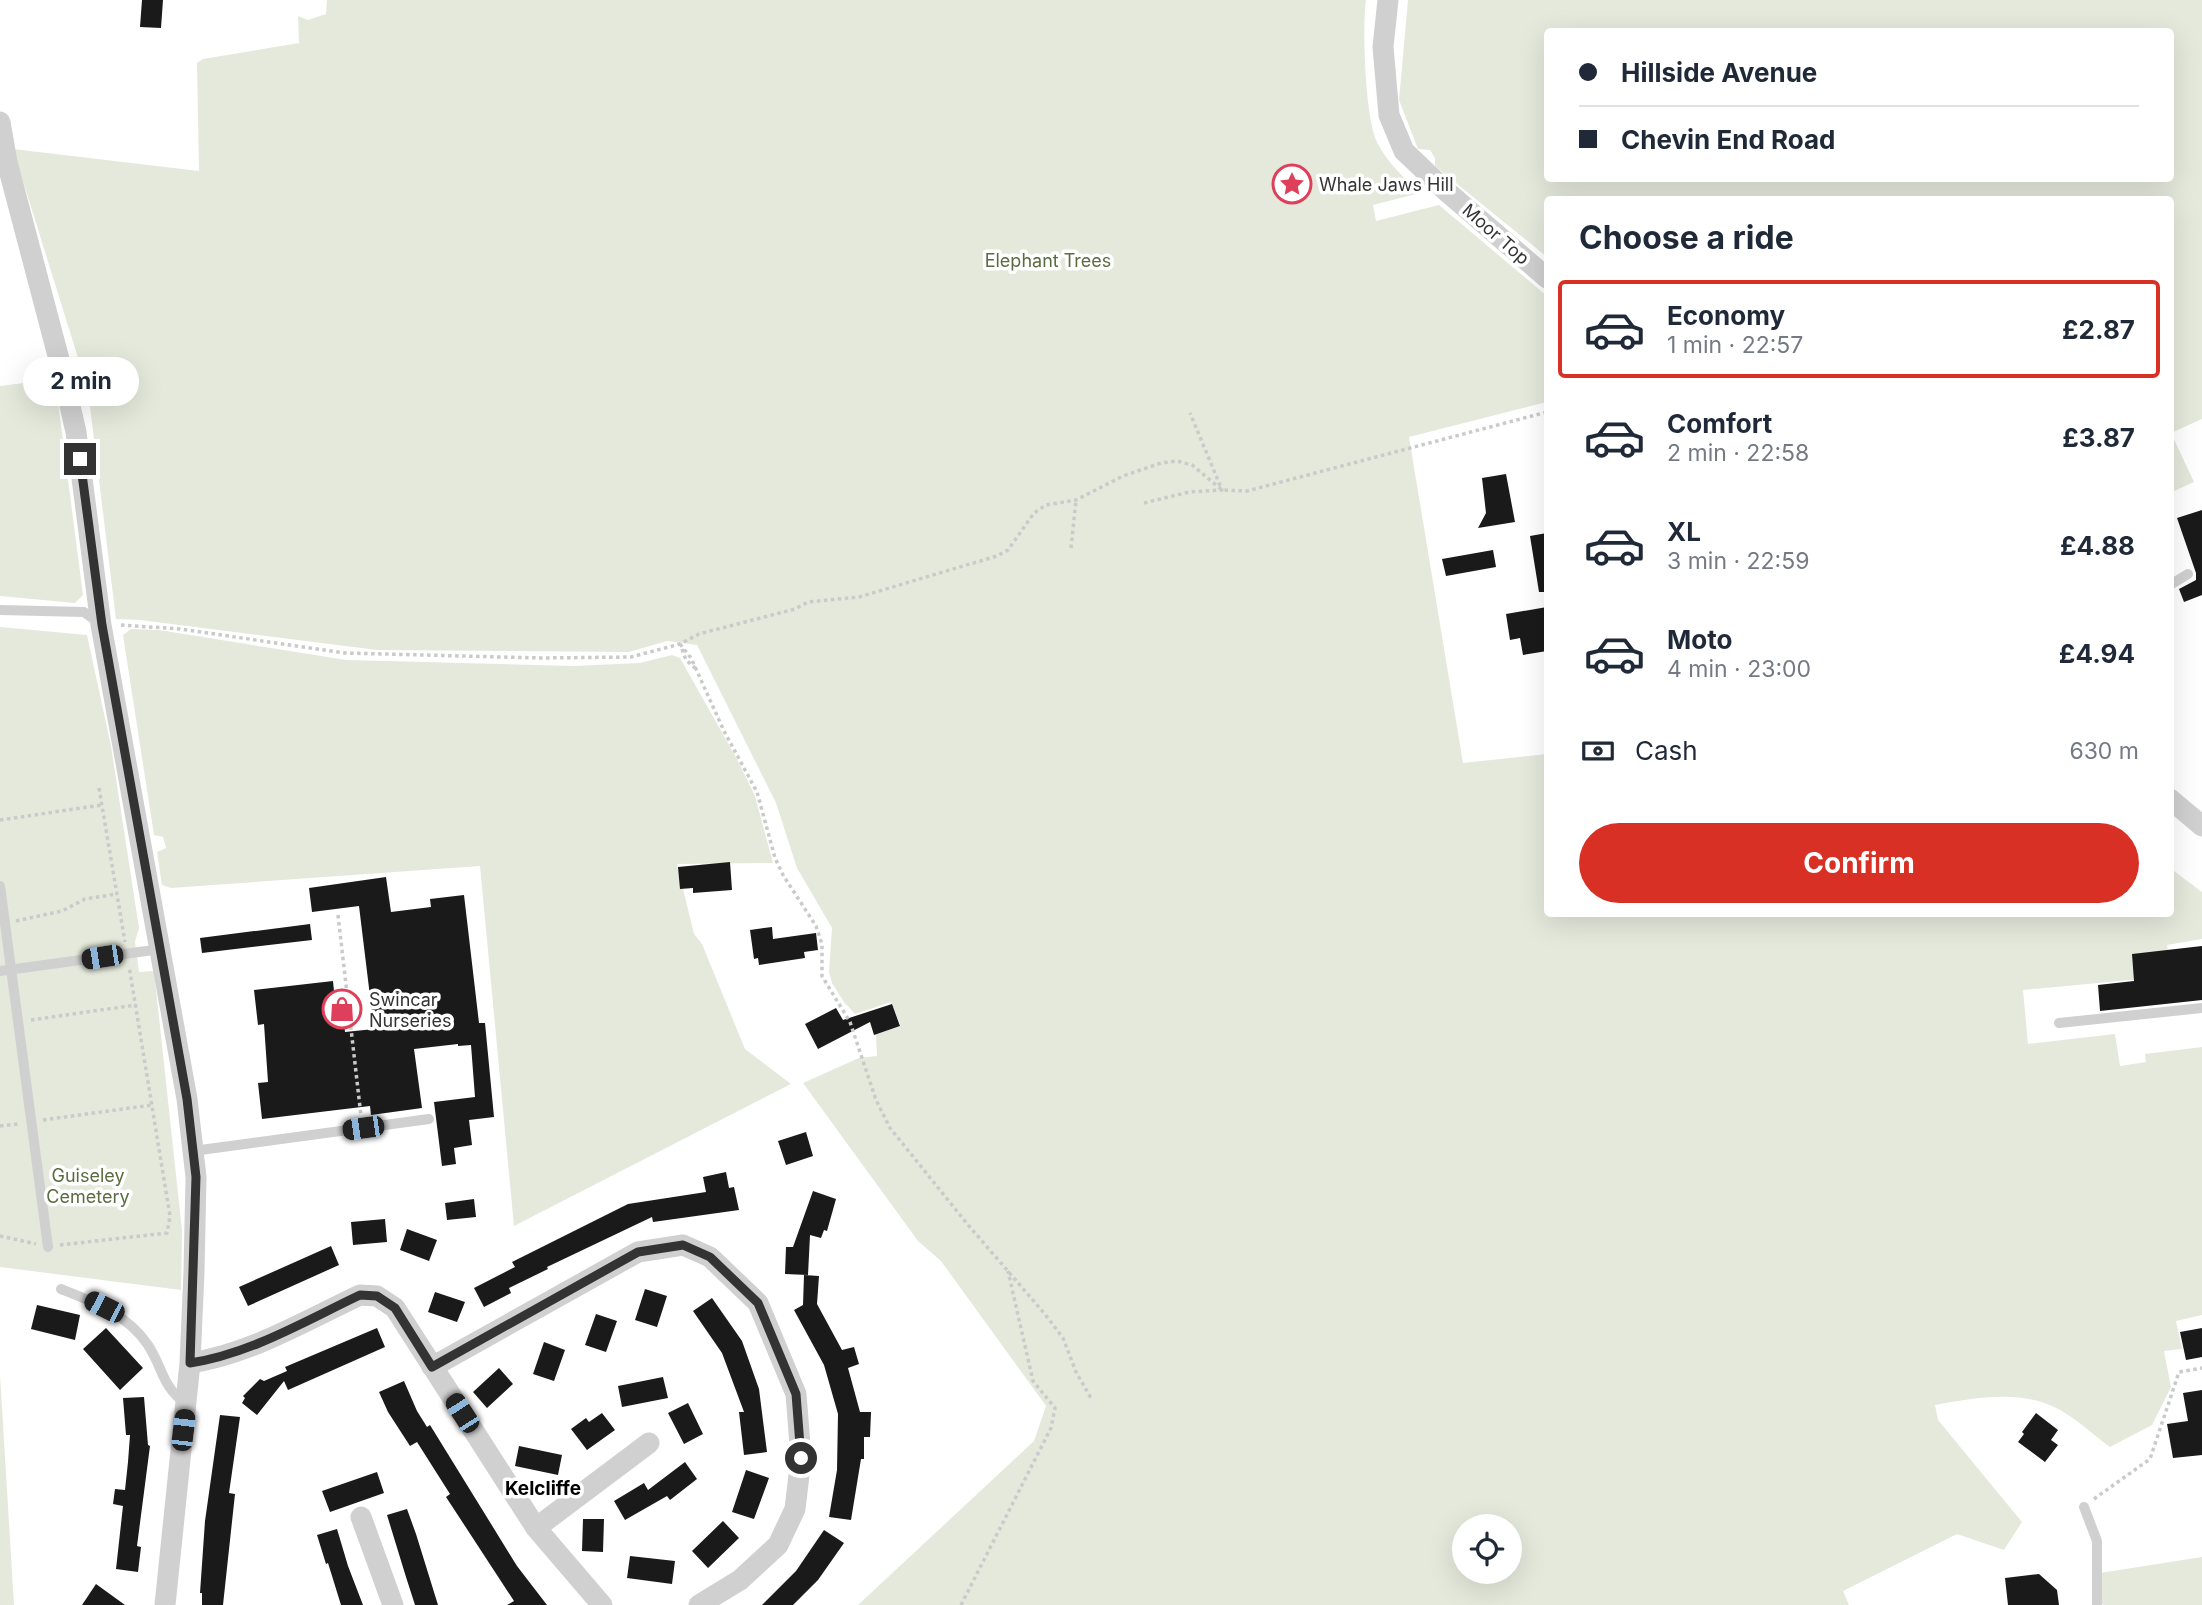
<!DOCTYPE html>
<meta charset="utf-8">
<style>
body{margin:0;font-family:Inter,sans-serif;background:#f6f6f7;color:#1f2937;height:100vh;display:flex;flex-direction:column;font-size:26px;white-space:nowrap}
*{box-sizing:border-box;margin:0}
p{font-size:23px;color:#747a83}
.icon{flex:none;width:38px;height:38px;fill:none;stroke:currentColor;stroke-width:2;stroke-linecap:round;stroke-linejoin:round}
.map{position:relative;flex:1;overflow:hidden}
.drawer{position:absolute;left:1544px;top:196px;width:630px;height:721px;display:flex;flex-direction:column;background:#fff;border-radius:7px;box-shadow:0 7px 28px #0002}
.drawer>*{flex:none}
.guide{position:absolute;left:1544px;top:28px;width:630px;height:154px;border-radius:7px;box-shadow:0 7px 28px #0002;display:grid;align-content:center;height:154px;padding:0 35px;background:#fff}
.fabs{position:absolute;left:1452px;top:1514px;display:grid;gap:14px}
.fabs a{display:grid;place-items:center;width:70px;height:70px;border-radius:50%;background:#fff;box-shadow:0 7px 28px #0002;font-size:35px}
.end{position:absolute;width:32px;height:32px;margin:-16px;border:9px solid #333;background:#fff;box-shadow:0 0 0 4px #fff}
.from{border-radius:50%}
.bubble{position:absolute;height:49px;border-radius:24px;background:#fff;box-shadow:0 7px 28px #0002;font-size:23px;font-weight:700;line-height:49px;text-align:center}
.car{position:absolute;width:21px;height:42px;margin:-21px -10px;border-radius:9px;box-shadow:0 0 5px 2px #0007;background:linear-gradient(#222 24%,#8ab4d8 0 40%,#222 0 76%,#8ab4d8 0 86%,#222 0)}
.guide b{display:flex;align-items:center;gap:24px;height:66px;font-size:26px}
.guide b+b{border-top:2px solid #e0e1e3}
.guide i{width:18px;height:18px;background:#1f2937}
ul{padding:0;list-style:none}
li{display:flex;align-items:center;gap:21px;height:98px;margin:0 14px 10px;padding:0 21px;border:4px solid transparent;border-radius:7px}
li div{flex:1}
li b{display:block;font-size:26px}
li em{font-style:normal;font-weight:700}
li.active{border-color:#d93025}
li>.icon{width:63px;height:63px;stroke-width:1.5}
h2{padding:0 35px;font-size:32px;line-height:84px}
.pay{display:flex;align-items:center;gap:18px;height:77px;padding:0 35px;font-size:26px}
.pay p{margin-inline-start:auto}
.button{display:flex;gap:14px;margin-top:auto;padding:14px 35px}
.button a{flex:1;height:80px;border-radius:42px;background:#d93025;color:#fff;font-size:28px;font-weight:700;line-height:80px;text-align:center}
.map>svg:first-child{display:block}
.green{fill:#e4e9dc;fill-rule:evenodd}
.building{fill:#1a1a1a}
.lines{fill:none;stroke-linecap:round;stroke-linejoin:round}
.path{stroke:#cacaca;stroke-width:3.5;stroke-dasharray:3.5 3.5;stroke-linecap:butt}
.service{stroke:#d0d0d0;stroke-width:10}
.minor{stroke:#d0d0d0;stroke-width:21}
.route{stroke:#333;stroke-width:9}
.labels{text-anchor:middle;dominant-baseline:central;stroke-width:7;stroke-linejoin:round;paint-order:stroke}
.poi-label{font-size:18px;fill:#333;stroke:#fff;text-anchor:start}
.street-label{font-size:18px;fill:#333;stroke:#fff}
.park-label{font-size:18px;fill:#5a6d41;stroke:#fff}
.neighbourhood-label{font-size:19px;font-weight:bold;fill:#000;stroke:#fff}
</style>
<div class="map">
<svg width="2202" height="1605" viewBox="0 0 2202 1605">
<rect width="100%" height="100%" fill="#fff"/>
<path class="green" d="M327 0H1366C1362 26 1365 122 1378 144 1388 163 1405 179 1420 193L1373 205 1376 221 1439 205 1547 296V402L1409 437 1463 763 1547 754V914H2170V868L2202 892V939L2167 945 2172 976 2023 990 2028 1044 2115 1034 2120 1066 2146 1062 2145 1054 2202 1047V1315L2176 1321 2182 1349 2164 1351 2171 1387 2152 1425 2110 1447C2092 1434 2073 1415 2052 1406 2016 1390 1972 1398 1935 1405L1938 1420 2022 1522 2004 1550 1957 1534 1843 1591 1849 1605H858L1034 1441 1046 1406 941 1261 918 1241 803 1083 859 1058 877 1056 876 1034 901 1026 891 1002 855 1014 844 1002 832 983 829 972 832 928 797 868 776 803 697 645 667 641 629 652 377 650 140 620 116 619 88 390 13 149 199 171 197 63 203 59 299 43 298 16 308 20 326 14ZM1465 1526H1510V1572H1465Z
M1408 0H2202V419L2171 433 2194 482 2170 493V200H1547V257L1435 166V158L1430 150 1418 149 1399 100ZM1547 32H2170V178H1547Z
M55 379 83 595 75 603 0 596V386Z
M0 627 87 635 111 746 139 928 135 942 139 972 154 971 182 1230 181 1290 0 1267Z
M131 629 159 630 346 660 573 666 640 663 672 655 680 658 738 761 755 796 773 863 677 864 694 934 702 944 745 1049 791 1084 514 1226 480 866 171 888 162 885 157 852 166 848 163 837 154 835 123 635Z
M0 1375 14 1605H0Z
M2202 1557V1605H2103L2098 1594 2100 1573Z"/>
<path class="building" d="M142 0H163L161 28 140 27Z
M1506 474 1515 522 1478 528 1486 513 1482 478Z
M2202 510V595L2184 602 2179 589 2196 580V573L2177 518Z
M1547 533V592H1539L1530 536Z
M1493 550 1496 567 1446 576 1442 559Z
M1547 607V651L1523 655 1520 638 1510 640 1506 614Z
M730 862 732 890 693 893V888L680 889 678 867Z
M386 877 391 912 431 907 430 899 464 895 479 1023H485L494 1117 469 1120 472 1145 454 1148 456 1164 442 1166 434 1102 475 1097 471 1045 458 1046V1044L414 1049 422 1108 371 1115 370 1106 262 1119 258 1083 268 1082 264 1024 258 1025 254 990 333 981 337 1021H344L345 1032 374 1029 359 906 312 912 309 888Z
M310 924 312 940 202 953 200 938Z
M772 927 773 939 816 933 818 950 804 952 805 958 759 965 758 958 754 959 750 930Z
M2202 946V1000L2100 1011 2098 985 2134 981 2132 954Z
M892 1004 900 1026 874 1035 870 1022 818 1049 805 1024 836 1008 843 1020Z
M806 1132 813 1156 786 1165 778 1141Z
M726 1172 729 1188 734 1187 739 1210 653 1222 652 1217 547 1267 548 1269 509 1288 511 1293 484 1307 474 1288 515 1267 512 1262 628 1204 706 1192 703 1177Z
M813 1191 836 1199 827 1231 824 1230 821 1238 810 1235 808 1275 785 1274 786 1247H793Z
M474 1199 476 1217 447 1220 445 1203Z
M385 1219 387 1242 353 1245 351 1222Z
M407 1229 437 1240 429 1261 400 1250Z
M331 1246 339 1265 248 1306 239 1287Z
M804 1275 819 1276 817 1304 842 1350 854 1347 859 1364 848 1368 860 1412H871L870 1437H864V1459H861L851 1520 829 1517 837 1470 838 1414 824 1365 794 1310 803 1305Z
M645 1289 667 1296 657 1327 635 1320Z
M435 1292 465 1302 457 1322 428 1312Z
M712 1298 742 1341 759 1389 767 1452 744 1455 739 1412H744L722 1353 693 1311Z
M37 1305 80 1315 75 1340 31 1329Z
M596 1314 617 1321 606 1352 585 1345Z
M106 1328 143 1368 120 1390 83 1349Z
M377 1328 385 1347 288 1390 284 1381 257 1415 242 1403 245 1398 243 1396 260 1379 264 1381 287 1371 285 1367Z
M2202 1328V1357L2186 1360 2180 1332Z
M544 1342 565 1350 554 1381 533 1374Z
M499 1368 513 1384 487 1408 473 1392Z
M663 1377 668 1398 622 1407 618 1386Z
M404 1381 417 1411 427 1427 430 1425 517 1566 547 1605H507L514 1601 446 1497 450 1494 417 1442 410 1446 388 1412 379 1392Z
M2202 1390V1455L2173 1458 2167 1424 2188 1421 2183 1393Z
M144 1397 148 1445 150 1446 137 1546 141 1547 138 1572 116 1569 123 1506 113 1504 115 1489 125 1490 128 1462 130 1435H126L123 1398Z
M688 1403 703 1434 684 1444 668 1413Z
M602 1413 615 1430 587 1450 571 1429 586 1418 589 1422Z
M2036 1413 2058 1430 2051 1440 2058 1445 2045 1462 2018 1442 2024 1434 2022 1432Z
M220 1415 240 1417 229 1493 235 1494 223 1605H202V1593H200L205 1521Z
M519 1446 562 1455 558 1475 515 1466Z
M685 1462 697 1479 670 1500 667 1496 625 1520 614 1501 644 1483 648 1490Z
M746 1470 769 1478 754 1519 732 1512Z
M377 1472 384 1493 330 1512 322 1491Z
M407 1509 416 1534 438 1605H415L406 1577 387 1515Z
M583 1519H604L603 1552 582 1551Z
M723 1521 739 1538 708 1568 692 1551Z
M337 1529 348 1566 363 1605H341L328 1563 326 1564 317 1535Z
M824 1530 844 1543 818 1580 793 1605H762L796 1571Z
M630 1556 675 1561 672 1584 627 1578Z
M2039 1574 2057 1590 2059 1605H2008L2005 1578Z
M96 1584 125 1605H82Z"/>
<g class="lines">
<path class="path" d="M1144 503 1189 492 1222 490 1190 413
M1071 548 1076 500
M121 625 180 629 345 653 541 658 631 657 680 644 699 634 795 609 808 602 859 597 997 556 1008 550 1034 513 1046 505 1076 500 1123 476 1161 463 1177 461 1192 465 1222 490 1247 491 1547 412
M680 644 691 658 724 731 757 792 775 858 783 875 816 926 822 944V976L850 1022 876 1100 890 1128 969 1226 1044 1313 1063 1338 1076 1372 1092 1400
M682 649 686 660 695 668
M99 788 125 942
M0 820 102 805
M338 915 361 1116
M16 921 62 911 85 899 117 894
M31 1020 136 1005
M43 1120 152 1105
M0 1126 18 1124
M0 1236 36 1244
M60 1245 167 1233 170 1216 129 966
M2094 1499 2150 1459 2179 1372 2202 1368
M961 1605 1051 1428 1055 1408 1033 1381 1008 1271"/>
<path class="service" d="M2170 585 2188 574
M0 610 84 612 99 623
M0 886 48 1247
M0 971 161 949
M2059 1023 2202 1008
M193 1151 429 1119
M61 1289C94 1302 127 1314 148 1345 164 1370 161 1385 186 1404
M2084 1507 2097 1541V1605"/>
<path class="minor" d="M1388 0 1383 47 1389 115 1404 151 1445 190 1547 278
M0 122 7 162 61 367 76 432 101 625 187 1099 196 1177 194 1272 190 1363 165 1605
M2170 799 2202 826
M190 1363C250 1354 305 1321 360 1295L377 1296 395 1308 536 1528 602 1605
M432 1367 638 1252 683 1245 710 1257 758 1303 796 1394 801 1458 795 1509 778 1545 740 1580 699 1605
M361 1517 393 1605
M536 1528 649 1443"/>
</g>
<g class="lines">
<path class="route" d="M80 459 102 625 187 1099 196 1177 190 1363C250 1354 305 1321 360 1295L377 1296 395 1308 432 1367 638 1252 683 1245 710 1257 758 1303 796 1394 801 1458"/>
</g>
<defs>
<symbol id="sight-ring" viewBox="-11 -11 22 22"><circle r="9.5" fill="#fff" stroke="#de405b" stroke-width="1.5"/><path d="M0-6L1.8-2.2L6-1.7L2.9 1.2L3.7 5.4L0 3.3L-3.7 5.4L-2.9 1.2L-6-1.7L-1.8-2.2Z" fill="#de405b"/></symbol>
<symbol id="shop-ring" viewBox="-11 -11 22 22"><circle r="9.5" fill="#fff" stroke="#de405b" stroke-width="1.5"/><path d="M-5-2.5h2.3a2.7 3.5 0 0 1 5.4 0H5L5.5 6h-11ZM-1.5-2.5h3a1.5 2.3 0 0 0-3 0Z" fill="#de405b"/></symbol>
</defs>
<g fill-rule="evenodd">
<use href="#sight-ring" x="1270" y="162" width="44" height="44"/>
<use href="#shop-ring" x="320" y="987" width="44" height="44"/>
</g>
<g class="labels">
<g class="poi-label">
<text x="1319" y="184">Whale Jaws Hill</text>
<text x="369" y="999">Swincar<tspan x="369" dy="21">Nurseries</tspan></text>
</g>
<g class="street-label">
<text transform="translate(1496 234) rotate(41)">Moor Top</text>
</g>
<g class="park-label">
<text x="1048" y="260">Elephant Trees</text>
<text x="88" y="1175">Guiseley<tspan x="88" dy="21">Cemetery</tspan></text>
</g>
<g class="neighbourhood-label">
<text x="543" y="1488">Kelcliffe</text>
</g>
</g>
</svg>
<div class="fabs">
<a><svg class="icon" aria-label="locate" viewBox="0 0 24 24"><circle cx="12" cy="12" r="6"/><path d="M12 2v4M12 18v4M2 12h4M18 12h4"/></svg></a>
</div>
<i class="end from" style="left:801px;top:1458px"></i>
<i class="end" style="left:80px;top:459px"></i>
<div class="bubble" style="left:23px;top:357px;width:116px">2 min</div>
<i class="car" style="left:102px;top:957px;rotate:261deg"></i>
<i class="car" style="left:363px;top:1128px;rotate:262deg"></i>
<i class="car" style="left:104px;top:1307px;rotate:297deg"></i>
<i class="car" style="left:462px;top:1413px;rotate:327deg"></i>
<i class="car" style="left:183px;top:1430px;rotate:7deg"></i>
<div class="guide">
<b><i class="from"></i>Hillside Avenue</b>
<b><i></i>Chevin End Road</b>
</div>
<section class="drawer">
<h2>Choose a ride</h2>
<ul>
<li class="active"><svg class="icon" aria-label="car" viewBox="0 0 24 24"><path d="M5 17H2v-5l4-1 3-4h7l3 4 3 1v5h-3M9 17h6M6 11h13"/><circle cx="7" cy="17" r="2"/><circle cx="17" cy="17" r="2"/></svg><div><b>Economy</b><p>1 min · 22:57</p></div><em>£2.87</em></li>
<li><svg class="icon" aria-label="car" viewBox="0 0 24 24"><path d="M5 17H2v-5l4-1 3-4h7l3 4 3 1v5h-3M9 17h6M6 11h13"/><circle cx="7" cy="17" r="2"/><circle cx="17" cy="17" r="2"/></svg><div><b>Comfort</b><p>2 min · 22:58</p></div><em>£3.87</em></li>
<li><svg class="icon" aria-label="car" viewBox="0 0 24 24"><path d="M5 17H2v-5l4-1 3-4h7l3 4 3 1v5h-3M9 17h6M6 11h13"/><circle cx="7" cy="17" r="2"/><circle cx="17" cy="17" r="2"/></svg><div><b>XL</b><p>3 min · 22:59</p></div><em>£4.88</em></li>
<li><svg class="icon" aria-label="car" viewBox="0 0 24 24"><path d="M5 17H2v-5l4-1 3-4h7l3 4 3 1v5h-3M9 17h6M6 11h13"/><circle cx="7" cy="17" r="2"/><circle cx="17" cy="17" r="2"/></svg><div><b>Moto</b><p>4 min · 23:00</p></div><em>£4.94</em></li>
</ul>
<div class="pay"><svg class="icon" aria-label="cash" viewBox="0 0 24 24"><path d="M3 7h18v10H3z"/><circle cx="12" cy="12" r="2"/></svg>Cash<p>630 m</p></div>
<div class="button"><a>Confirm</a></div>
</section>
</div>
